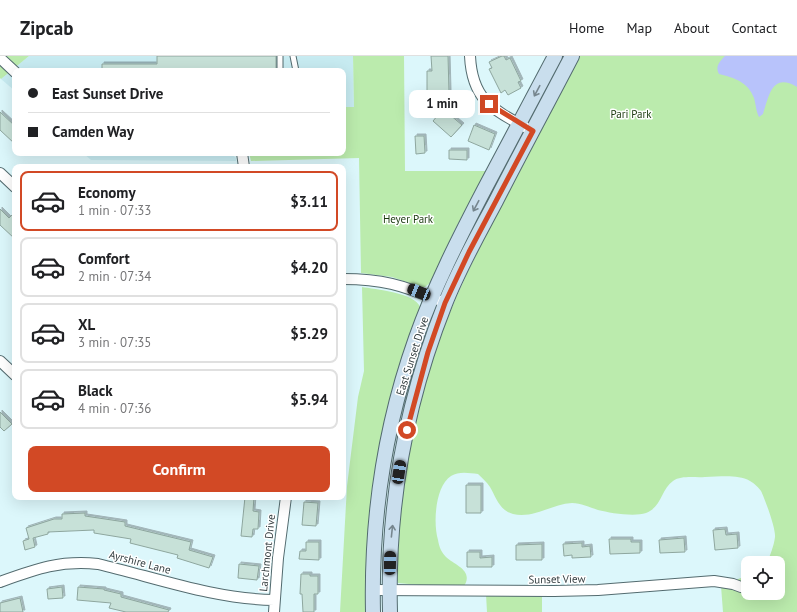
<!DOCTYPE html>
<meta charset="utf-8">
<style>
body{margin:0;font-family:"PT Sans",sans-serif;background:#f2f2f2;color:#202124;height:100vh;display:flex;flex-direction:column;font-size:15px;white-space:nowrap}
*{box-sizing:border-box;margin:0}
p{font-size:13px;color:#757577}
.icon{flex:none;width:22px;height:22px;fill:none;stroke:currentColor;stroke-width:2;stroke-linecap:round;stroke-linejoin:round}
.map{position:relative;flex:1;overflow:hidden}
.drawer{position:absolute;left:12px;top:108px;width:334px;height:336px;display:flex;flex-direction:column;background:#fff;border-radius:8px;box-shadow:0 4px 16px #0002}
.drawer>*{flex:none}
.hud{position:absolute;left:12px;top:12px;width:334px;height:88px;border-radius:8px;box-shadow:0 4px 16px #0002;display:grid;align-content:center;height:88px;padding:0 16px;background:#fff}
.controls{position:absolute;left:741px;top:500px;display:grid;gap:8px}
.controls a{display:grid;place-items:center;width:44px;height:44px;border-radius:8px;background:#fff;box-shadow:0 4px 16px #0002;font-size:20px}
.end{position:absolute;width:18px;height:18px;margin:-9px;border:5px solid #d24925;background:#fff;box-shadow:0 0 0 2px #fff}
.from{border-radius:50%}
.bubble{position:absolute;height:28px;border-radius:8px;background:#fff;box-shadow:0 4px 16px #0002;font-size:13px;font-weight:700;line-height:28px;text-align:center}
.car{position:absolute;width:12px;height:24px;margin:-12px -6px;border-radius:5px;box-shadow:0 0 3px 1px #0007;background:linear-gradient(#222 24%,#8ab4d8 0 40%,#222 0 76%,#8ab4d8 0 86%,#222 0)}
.hud b{display:flex;align-items:center;gap:14px;height:38px;font-size:15px}
.hud b+b{border-top:1px solid #e0e0e0}
.hud i{width:10px;height:10px;background:#202124}
ul{padding:7px 0 0;list-style:none}
li{display:flex;align-items:center;gap:12px;height:60px;margin:0 8px 6px;padding:0 8px;border:2px solid #e0e0e0;border-radius:8px}
li div{flex:1}
li b{display:block;font-size:15px}
li em{font-style:normal;font-weight:700}
li.selected{border-color:#d24925}
li>.icon{width:36px;height:36px;stroke-width:1.5}
.cta{display:flex;gap:8px;margin-top:auto;padding:8px 16px}
.cta a{flex:1;height:46px;border-radius:8px;background:#d24925;color:#fff;font-size:16px;font-weight:700;line-height:46px;text-align:center}
header{display:flex;align-items:center;gap:24px;box-sizing:border-box;height:56px;padding:0 20px;background:#fff;border-bottom:1px solid #e0e0e0}
header strong{font-size:19px}
nav{display:flex;gap:22px;margin-inline-start:auto;font-size:14px}
.map>svg:first-child{display:block}
.built{fill:#c7ebf1}
.green{fill:#bbebad}
.water{fill:#b8c3fb}
.building{fill:#c7e1d8;stroke:#8ea69e;filter:url(#shadow)}
.lines{fill:none;stroke-linecap:round;stroke-linejoin:round}
.lane-casing{stroke:#536b6f;stroke-width:7}
.street-casing{stroke:#536b6f;stroke-width:12}
.secondary-casing{stroke:#536b6f;stroke-width:16}
.lane{stroke:#fff;stroke-width:5}
.street{stroke:#fff;stroke-width:10}
.secondary{stroke:#c9deed;stroke-width:14}
.oneway{stroke:#76868e}
.route{stroke:#d24925;stroke-width:5}
.labels{text-anchor:middle;dominant-baseline:central;stroke-width:3;stroke-linejoin:round;paint-order:stroke}
.park-label{font-size:11px;fill:#1a390e;stroke:#fff}
.street-label{font-size:11px;fill:#333e40;stroke:#fff}
</style>
<header>
<strong>Zipcab</strong>
<nav><a>Home</a><a>Map</a><a>About</a><a>Contact</a></nav>
</header>
<div class="map">
<svg width="797" height="556" viewBox="0 0 797 556">
<defs>
<filter id="shadow"><feDropShadow dx="2" dy="-2" stdDeviation="0" flood-color="#0004"/></filter>
</defs>
<rect width="100%" height="100%" fill="#dcf7fb"/>
<path class="built" d="M29 0H353L354 51H343V15H15V35L1 23Z
M83 97H230L236 102V105L91 104Z"/>
<path class="green" d="M0 0H29L1 23 0 22Z
M353 0H404L405 115H486L454 175 431 226 425 231H421L392 221 361 217 359 102 251 105 249 97H343V51H354Z
M580 0H797V556H723L721 530 748 519V537H778V507H767C770 499 774 490 775 481 776 473 765 443 761 435 759 432 754 427 750 425 737 418 720 421 705 421 695 422 682 419 673 425 661 433 662 451 646 457 634 461 610 457 598 454 589 451 581 447 572 447 552 448 533 463 513 458 499 454 496 441 490 431 487 426 482 422 478 418 469 417 459 415 451 420 435 430 433 468 438 484 439 490 441 496 446 501 456 510 476 515 462 533L398 527 395 518C401 441 410 363 437 290 458 231 487 176 517 121 538 80 559 40 580 0Z
M362 231C374 233 416 237 420 251L400 310 370 457 366 511V556H340L347 430 358 341 364 315Z
M486 538H542V556H487Z"/>
<path class="water" d="M725 0H797V31C772 16 769 40 763 58L759 61C756 55 756 49 754 42 748 26 735 22 719 18 715 11 719 6 725 0Z"/>
<path class="building" d="M157 0H276V15H102V8H157Z
M431 0H448L449 36H427V15H432Z
M502 0H504L506 4 510 2 521 25 518 26 521 32 508 39 505 34 501 37 489 13 492 12 489 6Z
M443 53 462 69 451 81 433 65Z
M0 56 15 70V88L0 74Z
M474 69 495 78 489 94 468 85Z
M415 80H424L425 97 416 98Z
M449 94H467V104L449 103Z
M0 153 9 162 12 159 15 163V183L0 169Z
M0 356 12 368 4 375 0 371Z
M466 429H481V457H466Z
M245 441H254L253 455 259 456 258 473H253L252 481 241 480Z
M304 446 318 447 316 470 302 469Z
M85 457V460L125 466V470L191 486 189 494 213 501 209 512 177 502 178 499 130 487 131 483 94 477V474L48 476V478L33 482 35 491 25 494 23 485 29 483 26 472 54 463H62V458Z
M725 473 726 479 737 478 738 492 715 494 713 474Z
M684 482 685 496 660 497 659 484Z
M609 483H631V486H640V497L610 498Z
M306 486H319V504L299 503 300 495H306Z
M582 487V491L590 490 591 501 572 502V499L564 500 563 488Z
M542 488V504H516V489Z
M467 496H480V502L492 501V511H467Z
M239 508 259 510 257 524 238 522Z
M301 518H310V520H318V538H314V556H303L302 538H300Z
M62 531 63 542 48 543 47 533Z
M78 531 104 533V534L121 538V541L169 554 168 556H126L109 552 111 547 77 544Z
M20 542 23 556H0V547Z"/>
<g class="lines">
<defs>
<path id="lane" d="M293 0 296 15
M280 15V0"/>
<path id="street" d="M470 0C472 42 490 52 525 71
M0 2 15 16
M242 97 244 111
M0 117 15 131
M343 223C382 223 402 229 438 244
M0 305 15 319
M0 526C36 513 60 504 98 508 157 522 214 543 274 544
M373 534 554 535 598 534 714 525 733 528 741 531
M274 556 278 502 286 441"/>
<path id="secondary" d="M373 556C371 464 385 369 416 282 434 231 459 182 484 134 508 89 531 45 555 0
M390 556C387 451 406 346 445 248 459 212 478 179 496 145 521 96 547 48 572 0"/>
</defs>
<use href="#lane" class="lane-casing"/>
<use href="#street" class="street-casing"/>
<use href="#secondary" class="secondary-casing"/>
<use href="#lane" class="lane"/>
<use href="#street" class="street"/>
<use href="#secondary" class="secondary"/>
</g>
<defs><path id="oneway-shaft" d="M-6 0H5M1.5-3L5.5 0L1.5 3" fill="none" stroke-width="1.6" stroke-linecap="round" stroke-linejoin="round"/></defs>
<g class="oneway">
<use href="#oneway-shaft" transform="translate(537 35) rotate(118)"/>
<use href="#oneway-shaft" transform="translate(476 150) rotate(118)"/>
<use href="#oneway-shaft" transform="translate(392 475) rotate(-84)"/>
</g>
<g class="lines">
<path class="route" d="M407 374 428 296 445 247 469 196 533 75 489 48"/>
</g>
<g class="labels">
<g class="park-label">
<text x="631" y="58">Pari Park</text>
<text x="408" y="163">Heyer Park</text>
</g>
<g class="street-label">
<text transform="translate(412 300) rotate(-72)">East Sunset Drive</text>
<text transform="translate(267 497) rotate(-84)">Larchmont Drive</text>
<text transform="translate(140 506) rotate(15)">Ayrshire Lane</text>
<text transform="translate(557 523) rotate(-1)">Sunset View</text>
</g>
</g>
</svg>
<div class="controls">
<a><svg class="icon" aria-label="locate" viewBox="0 0 24 24"><circle cx="12" cy="12" r="6"/><path d="M12 2v4M12 18v4M2 12h4M18 12h4"/></svg></a>
</div>
<i class="end from" style="left:407px;top:374px"></i>
<i class="end" style="left:489px;top:48px"></i>
<div class="bubble" style="left:409px;top:34px;width:66px">1 min</div>
<i class="car" style="left:419px;top:236px;rotate:292deg"></i>
<i class="car" style="left:399px;top:416px;rotate:9deg"></i>
<i class="car" style="left:390px;top:507px;rotate:1deg"></i>
<div class="hud">
<b><i class="from"></i>East Sunset Drive</b>
<b><i></i>Camden Way</b>
</div>
<section class="drawer">
<ul>
<li class="selected"><svg class="icon" aria-label="car" viewBox="0 0 24 24"><path d="M5 17H2v-5l4-1 3-4h7l3 4 3 1v5h-3M9 17h6M6 11h13"/><circle cx="7" cy="17" r="2"/><circle cx="17" cy="17" r="2"/></svg><div><b>Economy</b><p>1 min · 07:33</p></div><em>$3.11</em></li>
<li><svg class="icon" aria-label="car" viewBox="0 0 24 24"><path d="M5 17H2v-5l4-1 3-4h7l3 4 3 1v5h-3M9 17h6M6 11h13"/><circle cx="7" cy="17" r="2"/><circle cx="17" cy="17" r="2"/></svg><div><b>Comfort</b><p>2 min · 07:34</p></div><em>$4.20</em></li>
<li><svg class="icon" aria-label="car" viewBox="0 0 24 24"><path d="M5 17H2v-5l4-1 3-4h7l3 4 3 1v5h-3M9 17h6M6 11h13"/><circle cx="7" cy="17" r="2"/><circle cx="17" cy="17" r="2"/></svg><div><b>XL</b><p>3 min · 07:35</p></div><em>$5.29</em></li>
<li><svg class="icon" aria-label="car" viewBox="0 0 24 24"><path d="M5 17H2v-5l4-1 3-4h7l3 4 3 1v5h-3M9 17h6M6 11h13"/><circle cx="7" cy="17" r="2"/><circle cx="17" cy="17" r="2"/></svg><div><b>Black</b><p>4 min · 07:36</p></div><em>$5.94</em></li>
</ul>
<div class="cta"><a>Confirm</a></div>
</section>
</div>
